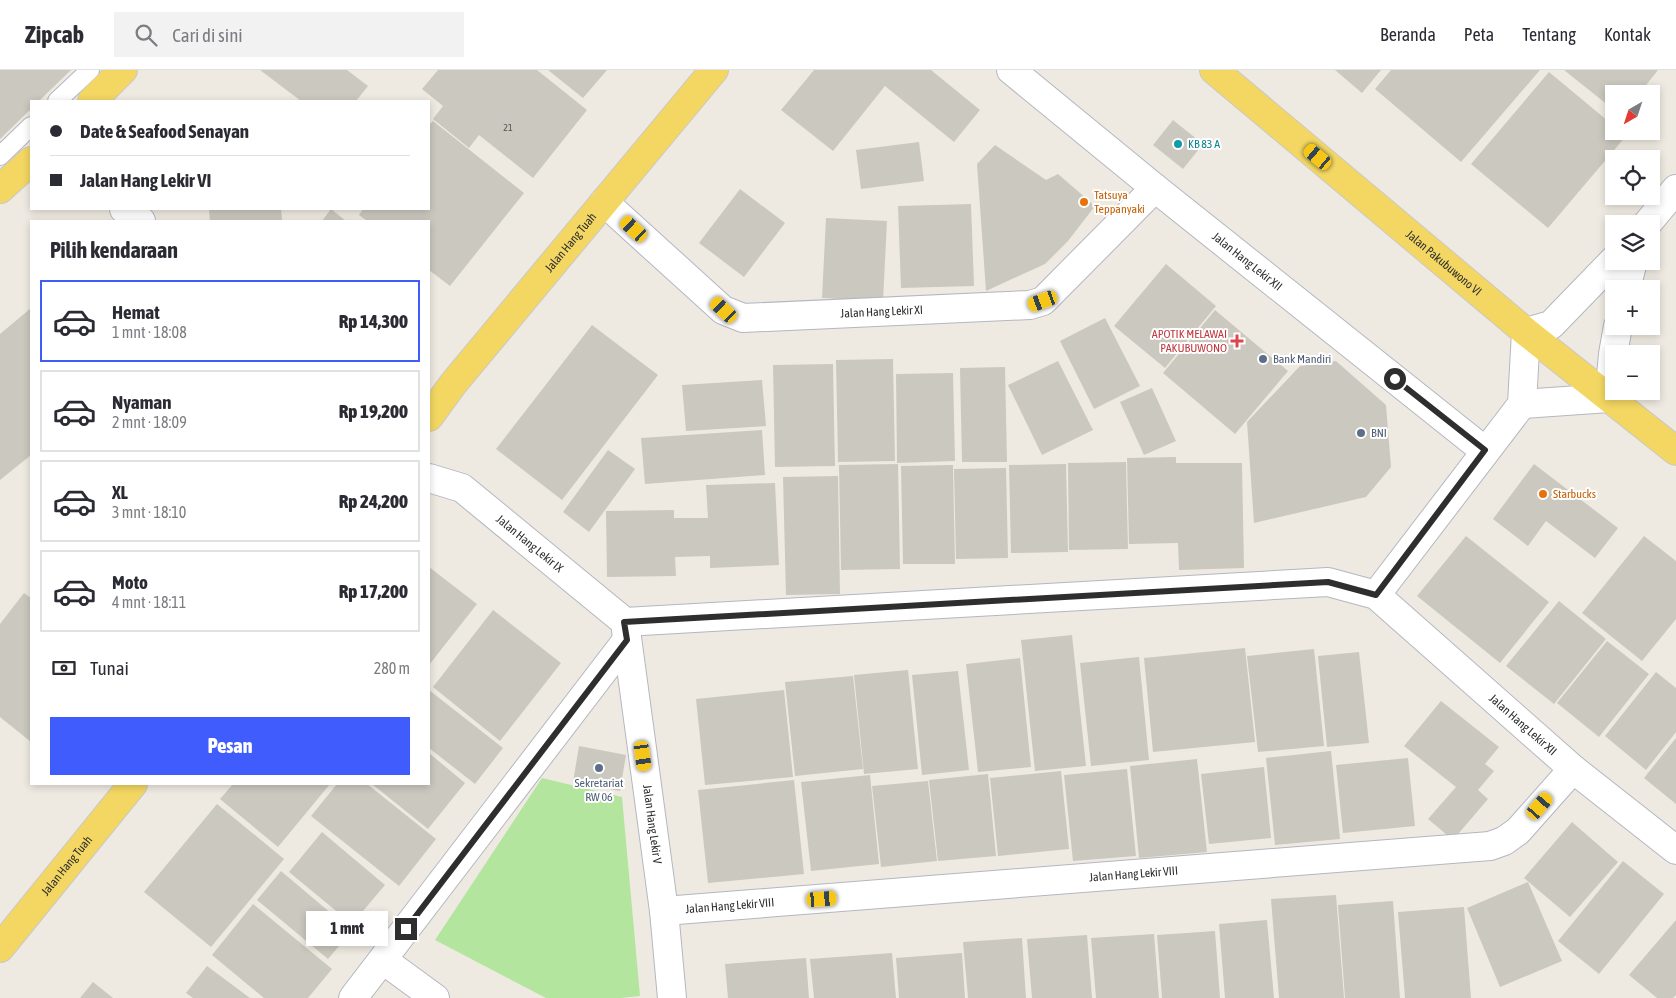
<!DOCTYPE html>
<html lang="id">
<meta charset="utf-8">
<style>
body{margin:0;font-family:"Asap Condensed",sans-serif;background:#f2f2f3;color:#2b2b33;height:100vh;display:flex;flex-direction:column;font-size:19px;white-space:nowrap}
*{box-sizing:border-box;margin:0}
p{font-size:16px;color:#7c7c81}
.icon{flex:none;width:28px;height:28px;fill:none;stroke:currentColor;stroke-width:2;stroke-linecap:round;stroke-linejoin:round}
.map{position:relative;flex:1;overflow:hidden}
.details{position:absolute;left:30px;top:150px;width:400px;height:565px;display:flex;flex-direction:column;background:#fff;border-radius:0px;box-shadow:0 2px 8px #0003}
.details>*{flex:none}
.banner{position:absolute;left:30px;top:30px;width:400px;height:110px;border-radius:0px;box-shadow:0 2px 8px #0003;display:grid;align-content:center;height:110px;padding:0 20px;background:#fff}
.needle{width:32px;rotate:219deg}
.fabs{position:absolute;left:1605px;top:15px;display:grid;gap:10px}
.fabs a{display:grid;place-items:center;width:55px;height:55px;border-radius:0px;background:#fff;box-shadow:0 2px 8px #0003;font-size:25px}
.end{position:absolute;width:22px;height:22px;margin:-11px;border:6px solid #2e2e2e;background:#fff;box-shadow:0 0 0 2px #fff}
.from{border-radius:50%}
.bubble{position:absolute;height:35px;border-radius:0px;background:#fff;box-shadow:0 2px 8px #0003;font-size:16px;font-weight:800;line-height:35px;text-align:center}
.car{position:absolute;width:15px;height:30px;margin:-15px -8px;border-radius:6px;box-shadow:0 0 4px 1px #0007;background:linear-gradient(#f5c518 24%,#345 0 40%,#f5c518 0 76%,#345 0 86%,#f5c518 0)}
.banner b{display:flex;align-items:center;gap:18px;height:48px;font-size:19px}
.banner b+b{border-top:1px solid #e1e1e2}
.banner i{width:12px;height:12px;background:#2b2b33}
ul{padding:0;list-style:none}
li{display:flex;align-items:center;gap:15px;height:82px;margin:0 10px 8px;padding:0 10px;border:2px solid #e1e1e2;border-radius:0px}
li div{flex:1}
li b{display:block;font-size:19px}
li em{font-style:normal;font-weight:800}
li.current{border-color:#415cfc}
li>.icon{width:45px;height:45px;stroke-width:1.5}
h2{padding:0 20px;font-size:22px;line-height:60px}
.pay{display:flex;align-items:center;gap:12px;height:55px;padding:0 20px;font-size:19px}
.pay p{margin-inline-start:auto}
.primary-button{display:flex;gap:10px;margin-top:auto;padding:10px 20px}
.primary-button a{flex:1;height:58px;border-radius:0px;background:#415cfc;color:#fff;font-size:20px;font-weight:800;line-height:58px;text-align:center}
header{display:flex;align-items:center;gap:30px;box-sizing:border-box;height:70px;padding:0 25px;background:#fff;border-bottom:1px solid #e1e1e2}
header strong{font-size:24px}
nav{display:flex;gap:28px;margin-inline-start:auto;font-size:18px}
.search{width:350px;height:45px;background:#f2f2f3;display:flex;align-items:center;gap:12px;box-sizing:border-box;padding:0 18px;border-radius:0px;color:#7c7c81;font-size:19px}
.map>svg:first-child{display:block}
.green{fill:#b3e59e}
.building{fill:#cbc8bf}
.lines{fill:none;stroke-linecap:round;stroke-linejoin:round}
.lane-casing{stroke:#b4b6c1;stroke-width:20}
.street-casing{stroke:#b4b6c1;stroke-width:30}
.secondary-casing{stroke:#b4b6c1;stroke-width:30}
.primary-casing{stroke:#c9c9c9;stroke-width:30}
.lane{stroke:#fff;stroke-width:18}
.street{stroke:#fff;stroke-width:28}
.secondary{stroke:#fff;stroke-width:28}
.primary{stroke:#f3d762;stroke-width:28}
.route{stroke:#2e2e2e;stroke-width:6}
.culture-dot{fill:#0f9aa8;stroke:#fff;stroke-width:2}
.food-dot{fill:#e8710a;stroke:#fff;stroke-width:2}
.health-dot{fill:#e0444e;stroke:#fff;stroke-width:2}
.service-dot{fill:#5c6f8a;stroke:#fff;stroke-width:2}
.labels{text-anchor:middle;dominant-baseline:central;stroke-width:4;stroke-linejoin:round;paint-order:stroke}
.number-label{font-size:10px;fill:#555452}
.culture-label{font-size:12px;fill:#0d838f;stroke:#fff;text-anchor:start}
.food-label{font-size:12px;fill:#c56008;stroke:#fff;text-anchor:start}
.street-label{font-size:12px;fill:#2e2e2e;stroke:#fff}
.health-label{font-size:12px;fill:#be3a42;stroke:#fff;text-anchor:end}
.service-label{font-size:12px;fill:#4e5e75;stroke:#fff;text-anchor:start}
</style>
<header>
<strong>Zipcab</strong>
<div class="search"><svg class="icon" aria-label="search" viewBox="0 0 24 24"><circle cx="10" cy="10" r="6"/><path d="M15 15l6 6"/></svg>Cari di sini</div>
<nav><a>Beranda</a><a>Peta</a><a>Tentang</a><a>Kontak</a></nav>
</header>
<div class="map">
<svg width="1676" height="928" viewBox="0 0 1676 928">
<rect width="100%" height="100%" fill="#efeae1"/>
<path class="green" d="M542 708 622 727 640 926 621 928H546L435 870Z"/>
<path class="building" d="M0 0H71L39 31H31V39L0 69Z
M260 0H347L368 16 356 31H301Z
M438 0H537L587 40 533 108 479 65 469 78 433 49 443 36 422 19Z
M548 0H607L583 28Z
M814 0H931L980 40 954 72 885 16 833 81 781 40Z
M1335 0H1381L1362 23Z
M1391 0H1540L1461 92 1375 19Z
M1564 0H1658L1639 24H1614V40Z
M1549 2 1614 56V61H1620L1626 66 1548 158 1471 94Z
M1173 50 1203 74 1183 99 1153 75Z
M433 51 524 123 450 216 429 200V151H367L359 145 363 139H429V55Z
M919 72 924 111 861 119 856 80Z
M995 75 1046 110 1058 104 1095 136 1068 171 1045 194 986 221 977 94Z
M740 119 785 153 744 207 699 173Z
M971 134 974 216 901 218 898 136Z
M209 139H281L282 150 210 151Z
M331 139 346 151H322Z
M826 148 887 151 883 231 822 228Z
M1166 194 1216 236 1165 298 1114 256Z
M31 238V385L0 410V264Z
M1215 240 1288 301 1235 364 1163 303Z
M1105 248 1140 316 1094 339 1060 271Z
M592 255 658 305 562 430 496 379Z
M893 289 895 391 838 392 836 290Z
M1058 291 1093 360 1042 385 1008 315Z
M1336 291 1386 335 1391 397 1366 427 1254 453 1247 352 1300 296Z
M833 294 835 396 775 397 773 295Z
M1005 297 1007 392H962L960 298Z
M953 303 955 391 897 393 896 304Z
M762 310 766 356 686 361 682 315Z
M1152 318 1176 371 1144 385 1120 332Z
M762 360 765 405 645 414 641 368Z
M608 380 635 399 589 462 563 442Z
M1176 387V393H1242L1244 498 1179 500 1178 473 1129 474 1127 388Z
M1126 392 1128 479 1069 480 1068 393Z
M898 394 900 499 841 500 839 395Z
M1066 394 1068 482 1011 483 1009 395Z
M1534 394 1618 458 1595 488 1546 451 1528 476 1493 449Z
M953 395 955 494H903L901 396Z
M1006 398 1008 488 956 489 954 399Z
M838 406 840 524 786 525 783 407Z
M775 413 779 495 710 498V486L675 487 676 506 607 507 606 441 674 440V448H708L706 415Z
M1466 466 1549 532 1500 593 1417 526Z
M1644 466 1676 491V549L1642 591 1582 543Z
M429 497 477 534 429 595Z
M24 523 31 528V672L0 647V554Z
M1559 531 1606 569 1554 634 1506 596Z
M493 540 561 593 500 671 433 617Z
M1072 565 1086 696 1035 701 1021 570Z
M1607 571 1649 604 1599 667 1557 633Z
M1245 578 1255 672 1153 682 1144 588Z
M1314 579 1324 676 1258 682 1247 586Z
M1359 582 1369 673 1327 677 1318 586Z
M1139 587 1149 690 1091 696 1080 593Z
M1020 588 1031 697 978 702 966 594Z
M908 600 918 699 864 704 854 605Z
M958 601 969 700 922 705 912 605Z
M1656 602 1676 618V662L1646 700 1605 666Z
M853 606 863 699 795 706 785 612Z
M429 620 503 678 475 714 429 678Z
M784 620 793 707 705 715 696 629Z
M1441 631 1499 677 1485 694 1494 701 1478 720 1488 729 1453 770 1428 749 1456 717 1404 676Z
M1676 668V734L1644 708Z
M579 676 626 685 620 721 573 712Z
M1331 681 1340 769 1275 775 1266 688Z
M429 683 465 713 428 759 372 714H429Z
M1408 688 1415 756 1343 763 1336 695Z
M1197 689 1207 782 1139 788 1130 696Z
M1264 697 1271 768 1209 774 1201 704Z
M1127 699 1136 786 1073 791 1064 705Z
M1061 701 1069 779 998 786 990 708Z
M988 704 996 786 938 791 929 710Z
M870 705 879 794 811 801 801 712Z
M794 710 804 804 708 813 698 720Z
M928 711 937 791 881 797 872 716Z
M233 714H330L278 777 220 729Z
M337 714H367L436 769 399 816 311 746Z
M217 734 284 789 211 877 144 822Z
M1572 752 1618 792 1570 847 1524 808Z
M322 762 385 815 352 854 289 802Z
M1623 791 1664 824 1599 904 1558 871Z
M281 801 352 861 328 889 257 830Z
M1528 812 1562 891 1500 917 1467 838Z
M1336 825 1344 928H1279L1271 829Z
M1393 831 1400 928H1345L1338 835Z
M253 834 332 899 308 928H264L212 885Z
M1464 837 1471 928H1405L1398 842Z
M1267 850 1274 928H1225L1219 854Z
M1676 850V925L1673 928H1657L1629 905Z
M1215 861 1220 928H1162L1157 865Z
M1154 864 1159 928H1096L1091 868Z
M1087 865 1092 928H1032L1027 869Z
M1022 868 1026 928H968L963 872Z
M892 883 896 928H814L810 889Z
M962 883 965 928H899L896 888Z
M806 888 809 928H728L725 894Z
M207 896 250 928H193L186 923Z
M93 912 113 928H80Z"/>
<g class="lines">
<defs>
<path id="lane" d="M57 31 90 0
M0 86 31 56"/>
<g id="street">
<path id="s1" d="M1011 0 1155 118 1485 381"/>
<path id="s2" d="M604 132 723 240 743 248 1030 235 1043 231 1155 118"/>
<path d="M124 139 141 151"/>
<path d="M1522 334 1609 328"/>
<path id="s3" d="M429 408 462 418 625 552"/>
<path d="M1376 525 1522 334 1526 262"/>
<path id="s4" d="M625 552 1328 512 1376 525 1573 699 1676 780"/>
<path id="s5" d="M626 560 664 841 672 928"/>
<path id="s6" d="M664 841 1490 776 1504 771 1518 761 1573 699"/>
<path d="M383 890 435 928"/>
<path d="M353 928 627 570"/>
</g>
<path id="secondary" d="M1647 154 1676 119
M1626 219 1633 191
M1526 262 1551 255 1614 190
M1609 328 1613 284 1618 256"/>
<g id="primary">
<path id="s7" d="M1214 0 1526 262 1676 381"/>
<path d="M92 31 123 0"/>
<path d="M0 119 31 91"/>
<path id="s8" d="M429 347 453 314 714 0"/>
<path id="s9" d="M0 878 133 714"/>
</g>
</defs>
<use href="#lane" class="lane-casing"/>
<use href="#street" class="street-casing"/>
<use href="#secondary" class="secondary-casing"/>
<use href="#primary" class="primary-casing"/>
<use href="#lane" class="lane"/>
<use href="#street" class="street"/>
<use href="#secondary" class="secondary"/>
<use href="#primary" class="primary"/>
</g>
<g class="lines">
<path class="route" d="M406 859 627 570 624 552 1328 512 1376 525 1485 380 1395 309"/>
</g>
<circle class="culture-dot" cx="1178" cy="74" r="5"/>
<g class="food-dot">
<circle cx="1084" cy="132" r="5"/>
<circle cx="1543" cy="424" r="5"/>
</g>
<path class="health-dot" d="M1234.5 263.5h5v5h5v5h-5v5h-5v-5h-5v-5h5z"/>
<g class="service-dot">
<circle cx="1263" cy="289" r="5"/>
<circle cx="1361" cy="363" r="5"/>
<circle cx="599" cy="698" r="5"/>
</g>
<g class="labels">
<g class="number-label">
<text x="508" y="57">21</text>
</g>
<g class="culture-label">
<text x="1188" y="74">KB 83 A</text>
</g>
<g class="food-label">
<text x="1094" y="125">Tatsuya<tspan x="1094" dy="14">Teppanyaki</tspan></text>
<text x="1553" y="424">Starbucks</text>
</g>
<g class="street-label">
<text stroke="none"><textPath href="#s8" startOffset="225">Jalan Hang Tuah</textPath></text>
<text stroke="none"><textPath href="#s1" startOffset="304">Jalan Hang Lekir XII</textPath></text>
<text stroke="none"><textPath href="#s7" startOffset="300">Jalan Pakubuwono VI</textPath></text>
<text stroke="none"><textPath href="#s2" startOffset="321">Jalan Hang Lekir XI</textPath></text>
<text stroke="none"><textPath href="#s3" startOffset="122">Jalan Hang Lekir IX</textPath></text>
<text stroke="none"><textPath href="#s4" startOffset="950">Jalan Hang Lekir XII</textPath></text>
<text stroke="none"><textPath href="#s5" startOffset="196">Jalan Hang Lekir V</textPath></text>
<text stroke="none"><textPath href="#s9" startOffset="106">Jalan Hang Tuah</textPath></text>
<text stroke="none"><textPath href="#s6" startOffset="471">Jalan Hang Lekir VIII</textPath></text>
<text stroke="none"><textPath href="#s6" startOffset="66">Jalan Hang Lekir VIII</textPath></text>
</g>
<g class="health-label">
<text x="1227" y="264">APOTIK MELAWAI<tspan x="1227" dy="14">PAKUBUWONO</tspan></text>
</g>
<g class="service-label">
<text x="1273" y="289">Bank Mandiri</text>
<text x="1371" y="363">BNI</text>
<text x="599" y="713" text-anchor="middle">Sekretariat<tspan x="599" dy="14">RW 06</tspan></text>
</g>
</g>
</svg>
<div class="fabs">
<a><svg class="needle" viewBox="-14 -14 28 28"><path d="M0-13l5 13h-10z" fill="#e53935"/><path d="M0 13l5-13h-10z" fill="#7c7c81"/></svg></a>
<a><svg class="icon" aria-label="locate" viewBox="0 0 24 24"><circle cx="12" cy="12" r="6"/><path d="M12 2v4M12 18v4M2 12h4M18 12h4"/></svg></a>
<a><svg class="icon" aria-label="layers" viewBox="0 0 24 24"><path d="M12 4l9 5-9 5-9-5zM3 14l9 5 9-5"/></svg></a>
<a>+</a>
<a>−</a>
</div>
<i class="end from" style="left:1395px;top:309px"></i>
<i class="end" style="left:406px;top:859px"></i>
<div class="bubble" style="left:306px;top:841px;width:82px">1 mnt</div>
<i class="car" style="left:1318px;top:87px;rotate:310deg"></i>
<i class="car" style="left:634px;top:159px;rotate:312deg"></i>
<i class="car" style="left:1043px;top:231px;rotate:250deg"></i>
<i class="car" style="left:724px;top:240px;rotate:313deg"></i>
<i class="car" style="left:643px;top:686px;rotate:172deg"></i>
<i class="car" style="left:1540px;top:736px;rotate:41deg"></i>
<i class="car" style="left:822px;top:829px;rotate:86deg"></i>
<div class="banner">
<b><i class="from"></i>Date &amp; Seafood Senayan</b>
<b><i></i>Jalan Hang Lekir VI</b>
</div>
<section class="details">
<h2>Pilih kendaraan</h2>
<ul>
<li class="current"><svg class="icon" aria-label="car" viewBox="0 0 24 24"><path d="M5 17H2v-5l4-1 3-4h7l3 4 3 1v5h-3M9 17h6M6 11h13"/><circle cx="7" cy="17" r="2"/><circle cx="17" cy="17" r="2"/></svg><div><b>Hemat</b><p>1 mnt · 18:08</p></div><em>Rp 14,300</em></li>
<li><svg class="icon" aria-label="car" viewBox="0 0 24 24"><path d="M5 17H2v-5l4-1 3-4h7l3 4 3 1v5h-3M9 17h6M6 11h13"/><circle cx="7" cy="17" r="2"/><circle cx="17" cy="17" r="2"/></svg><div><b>Nyaman</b><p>2 mnt · 18:09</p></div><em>Rp 19,200</em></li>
<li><svg class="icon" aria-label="car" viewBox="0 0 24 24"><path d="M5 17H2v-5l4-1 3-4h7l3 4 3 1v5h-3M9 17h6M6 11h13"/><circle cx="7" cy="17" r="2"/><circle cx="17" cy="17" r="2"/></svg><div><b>XL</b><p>3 mnt · 18:10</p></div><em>Rp 24,200</em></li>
<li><svg class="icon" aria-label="car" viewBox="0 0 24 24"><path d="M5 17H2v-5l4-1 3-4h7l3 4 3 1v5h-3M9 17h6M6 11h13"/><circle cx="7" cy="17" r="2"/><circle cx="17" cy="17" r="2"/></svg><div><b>Moto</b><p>4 mnt · 18:11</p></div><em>Rp 17,200</em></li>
</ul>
<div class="pay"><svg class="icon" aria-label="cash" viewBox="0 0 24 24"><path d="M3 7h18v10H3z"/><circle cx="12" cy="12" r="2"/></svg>Tunai<p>280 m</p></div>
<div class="primary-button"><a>Pesan</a></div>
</section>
</div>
